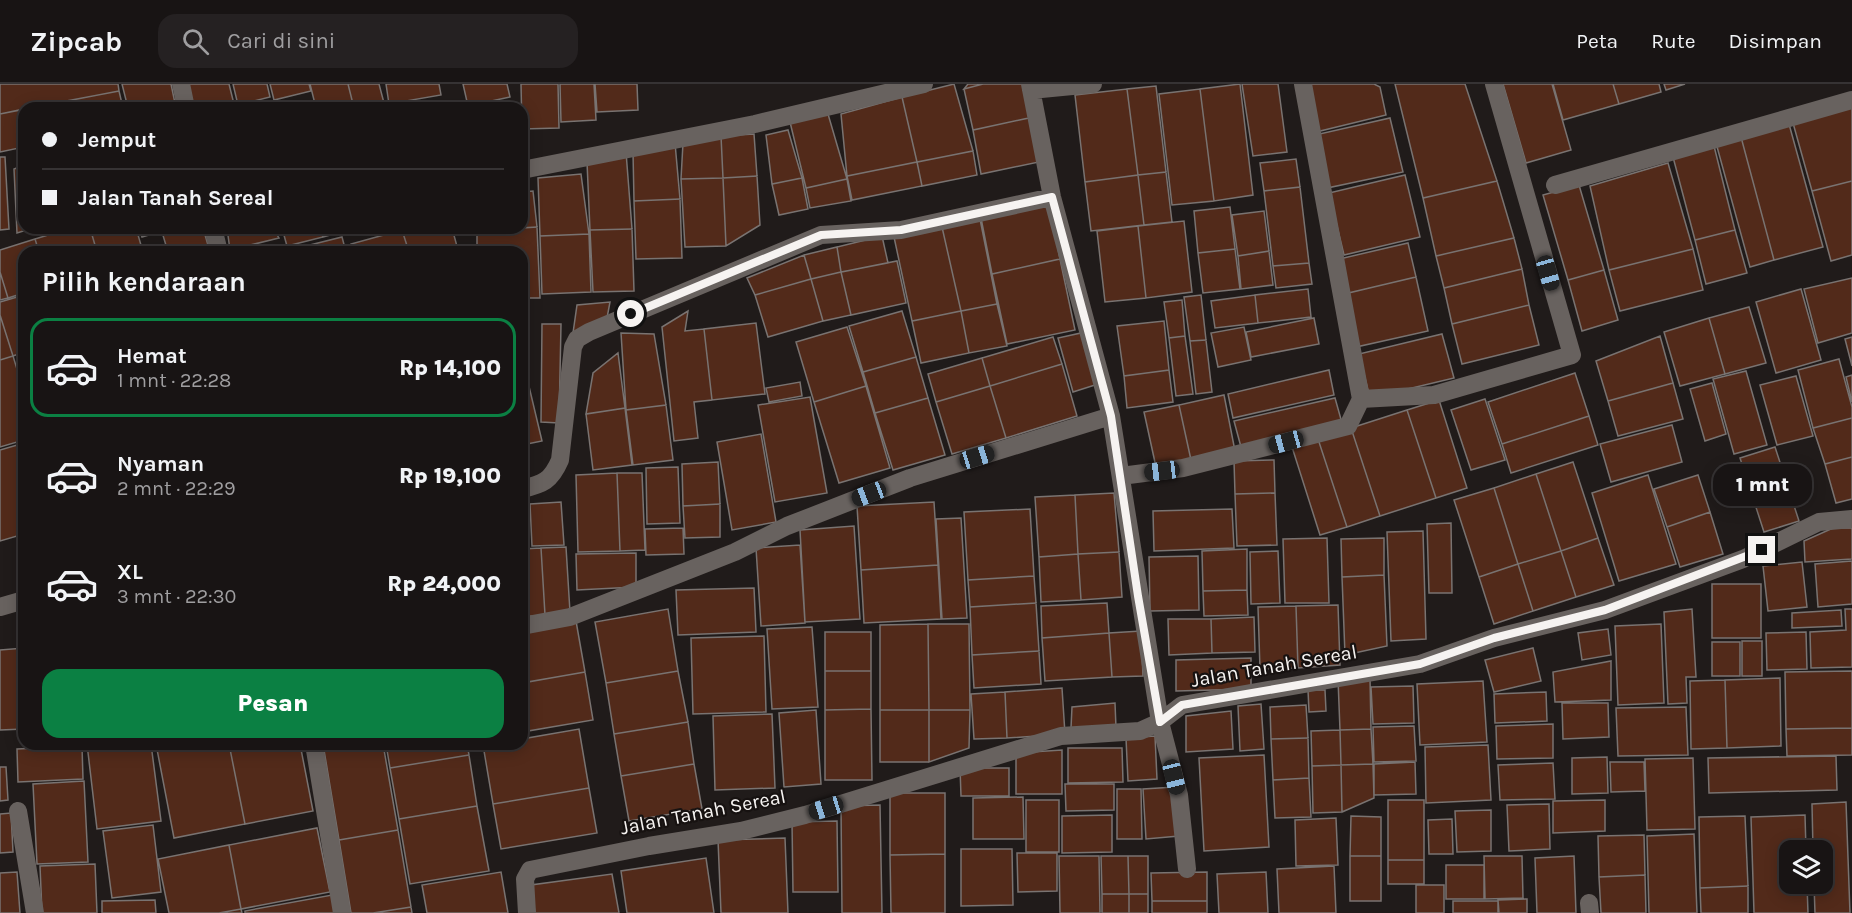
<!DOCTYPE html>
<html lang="id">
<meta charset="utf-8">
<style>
body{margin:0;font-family:Karla,sans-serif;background:#252122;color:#f1f3f6;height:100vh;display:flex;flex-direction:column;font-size:22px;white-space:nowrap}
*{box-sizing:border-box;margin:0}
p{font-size:20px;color:#9f9ea0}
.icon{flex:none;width:33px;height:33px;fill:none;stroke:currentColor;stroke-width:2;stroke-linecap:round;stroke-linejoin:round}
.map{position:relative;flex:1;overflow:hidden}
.details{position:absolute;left:18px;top:162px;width:510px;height:504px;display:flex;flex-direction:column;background:#181414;border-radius:18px;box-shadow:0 3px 15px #0003,0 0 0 2px #363334}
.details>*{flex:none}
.guide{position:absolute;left:18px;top:18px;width:510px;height:132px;border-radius:18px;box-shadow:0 3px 15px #0003,0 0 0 2px #363334;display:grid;align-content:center;height:132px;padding:0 24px;background:#181414}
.tools{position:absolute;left:1779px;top:756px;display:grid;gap:12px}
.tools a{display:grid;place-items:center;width:54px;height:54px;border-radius:12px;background:#181414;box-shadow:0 3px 15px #0003,0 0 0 2px #363334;font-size:30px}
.end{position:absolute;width:27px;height:27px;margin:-14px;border:8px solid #f6f3f1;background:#111;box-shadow:0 0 0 3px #111}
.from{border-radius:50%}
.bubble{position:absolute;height:42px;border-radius:18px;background:#181414;box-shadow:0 3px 15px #0003,0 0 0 2px #363334;font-size:20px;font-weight:800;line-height:42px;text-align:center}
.car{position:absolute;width:18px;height:36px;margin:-18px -9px;border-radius:8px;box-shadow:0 0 4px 2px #0007;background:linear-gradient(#222 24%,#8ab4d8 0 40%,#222 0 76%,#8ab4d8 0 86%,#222 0)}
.guide b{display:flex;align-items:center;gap:21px;height:57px;font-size:22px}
.guide b+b{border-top:2px solid #363334}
.guide i{width:15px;height:15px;background:#f1f3f6}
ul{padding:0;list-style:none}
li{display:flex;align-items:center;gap:18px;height:99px;margin:0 12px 9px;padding:0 12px;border:3px solid transparent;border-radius:18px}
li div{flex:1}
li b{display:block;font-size:22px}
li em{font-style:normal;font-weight:800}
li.active{border-color:#0b8043}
li>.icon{width:54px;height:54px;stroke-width:1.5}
h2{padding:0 24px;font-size:27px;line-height:72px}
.primary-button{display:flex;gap:12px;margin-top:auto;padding:12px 24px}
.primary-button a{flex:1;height:69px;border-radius:18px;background:#0b8043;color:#fff;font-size:24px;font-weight:800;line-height:69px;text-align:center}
header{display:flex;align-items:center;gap:36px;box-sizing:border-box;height:84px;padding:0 30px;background:#181414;border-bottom:2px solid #363334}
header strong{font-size:28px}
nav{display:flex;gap:33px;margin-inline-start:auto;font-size:21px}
.search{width:420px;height:54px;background:#252122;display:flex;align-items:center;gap:15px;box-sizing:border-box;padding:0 21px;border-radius:18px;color:#9f9ea0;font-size:22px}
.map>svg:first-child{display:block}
.building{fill:#522a1a;stroke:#797371;stroke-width:1.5}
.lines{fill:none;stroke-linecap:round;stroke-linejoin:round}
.minor{stroke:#68625f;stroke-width:18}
.route{stroke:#f6f3f1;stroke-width:8}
.labels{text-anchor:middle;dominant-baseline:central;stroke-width:4.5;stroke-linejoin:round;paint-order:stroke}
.street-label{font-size:20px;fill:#f6f3f1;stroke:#171211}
</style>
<header>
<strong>Zipcab</strong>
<div class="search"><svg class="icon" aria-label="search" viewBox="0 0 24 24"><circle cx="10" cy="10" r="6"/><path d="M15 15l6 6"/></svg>Cari di sini</div>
<nav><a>Peta</a><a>Rute</a><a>Disimpan</a></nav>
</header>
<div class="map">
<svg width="1852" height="829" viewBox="0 0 1852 829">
<rect width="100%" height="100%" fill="#201b1a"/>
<path class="building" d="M0 0H118L119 7 0 30Z
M122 0H171L176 24H128Z
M188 0H229L235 24H194Z
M233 0H267L270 13 238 21Z
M270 0H309L311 7 274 16Z
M310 0H348L354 24H316Z
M348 0H379L384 19 354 24Z
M386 0H439L441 11 389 20Z
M463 0H507L510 13 468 22Z
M521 0H558L559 44 522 45Z
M560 0H594L596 36 561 38Z
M595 0H637L638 26 597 28Z
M954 0 973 67 917 78 902 13Z
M968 0H983L964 5Z
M983 0H1023L1029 34 973 46 964 5Z
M1240 0 1253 111 1214 117 1200 5Z
M1242 0H1278L1287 68 1253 72Z
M1305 0H1374L1380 3 1386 31 1316 48Z
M1395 0H1465L1497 97 1423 114Z
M1503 0H1552L1571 66 1526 79Z
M1553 0H1613L1619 20 1563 36Z
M1613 0H1659L1661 8 1619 20Z
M1664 0H1685L1666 6Z
M1156 2 1166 88 1138 91 1127 5Z
M1127 5 1138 91 1085 98 1075 11Z
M1200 5 1214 117 1172 121 1159 10Z
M119 7 123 24H29Z
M902 13 917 78 847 92 841 30Z
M1852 23V97L1812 107 1793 39Z
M24 25V63L0 68V30Z
M828 30 847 95 806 104 790 38Z
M1029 34 1039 78 981 90 973 46Z
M1390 34 1403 88 1327 104 1315 51Z
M1789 40 1823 163 1774 176 1741 53Z
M788 46 802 94 772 100 766 51Z
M754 50 757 92 723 94 721 52Z
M721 52 723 94 681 95 683 59Z
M1741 53 1774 176 1750 183 1716 59Z
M675 59 680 115 634 117 633 68Z
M1714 62 1735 146 1695 156 1673 73Z
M973 67 977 91 922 102 917 78Z
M626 68 632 145 590 146 587 78Z
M0 73H5L9 145 0 146Z
M1296 75 1300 103 1264 107 1260 79Z
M917 78 922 102 852 116 847 92Z
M1668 79 1693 165 1609 186 1590 102Z
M24 81V144H33L17 149 14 85Z
M1166 88 1172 138 1144 141 1138 91Z
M581 90 589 150 540 152 538 94Z
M1138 91 1144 141 1091 147 1085 98Z
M1405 91 1420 153 1344 171 1329 109Z
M757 92 760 141 726 162 723 94Z
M723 94 726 162 685 163 681 95Z
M802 94 808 125 779 131 772 100Z
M847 95 851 117 810 124 806 104Z
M1497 97 1514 154 1436 172 1423 114Z
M1852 97V171L1831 177 1812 107Z
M1579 101 1604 186 1568 196 1543 111Z
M1300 103 1309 179 1273 182 1264 107Z
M533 107 537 143 522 144V108Z
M680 115 682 174 636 175 634 117Z
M1049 120 1060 175 992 190 981 134Z
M1230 123 1235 165 1198 169 1194 127Z
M1264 127 1269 167 1238 172 1232 131Z
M980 135 997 220 961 227 942 143Z
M1184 137 1192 208 1146 214 1138 142Z
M1138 142 1146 214 1105 218 1097 147Z
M537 143 540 214H522V168H477V146Z
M942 143 961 227 912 237 894 153Z
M71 144H90L97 168H39L35 155Z
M90 144H136L143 168H97Z
M139 144H172L142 153Z
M177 144H203L210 168H168L162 148Z
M227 144H273L279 154 230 166Z
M282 144H321L323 153 287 162Z
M321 144H355L323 153Z
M408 144H452L458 166 409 168 402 146Z
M477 144H521L477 146Z
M632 145 634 207 593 208 590 146Z
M402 146 409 168H353L351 160Z
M1735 146 1747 189 1706 200 1695 156Z
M589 150 591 208 542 210 540 152Z
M882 152 888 179 841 188 837 163Z
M342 153 346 168H282Z
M1514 154 1522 185 1444 204 1436 172Z
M35 155 39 168H24V209L8 214 0 188V166Z
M1408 159 1416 193 1344 210 1335 176Z
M837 163 841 188 811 195 804 171Z
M1235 165 1240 205 1203 209 1198 169Z
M1693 165 1703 206 1620 227 1609 186Z
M1269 167 1273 201 1241 205 1238 172Z
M804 171 811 195 755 211 747 194Z
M1060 175 1075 246 1007 260 992 190Z
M897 177 906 219 851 231 841 188Z
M1309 179 1312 200 1276 204 1273 182Z
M1522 185 1529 221 1452 240 1444 204Z
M1604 186 1618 236 1582 247 1568 196Z
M0 188 8 214 0 216Z
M841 188 851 231 823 237 811 195Z
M1416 193 1428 247 1356 263 1344 210Z
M1852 194V249L1818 259 1804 205Z
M811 195 823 237 768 253 755 211Z
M1308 205 1311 233 1258 239 1255 211Z
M1801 205 1821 276 1776 289 1756 218Z
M24 211V268L13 272 0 231V218Z
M1201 211 1206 256 1190 257 1184 213Z
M1255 211 1258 239 1215 244 1211 217Z
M1182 216 1185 252 1169 254 1164 218Z
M610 218 607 234 573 249 577 221Z
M997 220 1007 262 969 269 961 227Z
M1529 221 1539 261 1462 280 1452 240Z
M1749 223 1766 279 1725 290 1709 234Z
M688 227 685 247 704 245 712 316 694 318 698 354 674 357 662 243Z
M902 227 916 273 863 288 849 242Z
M961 227 969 269 921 279 912 237Z
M0 231 13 272 0 276Z
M1314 234 1319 260 1251 273 1246 248Z
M1709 234 1725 290 1680 302 1664 248Z
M1164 237 1169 286 1124 292 1117 242Z
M756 239 765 310 712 316 704 245Z
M542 240H561L559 339 541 338Z
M847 243 866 302 814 318 796 258Z
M1244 243 1251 276 1218 283 1211 249Z
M621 249 654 250 666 321 626 326Z
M1081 249 1095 301 1073 308 1058 254Z
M1442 250 1454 294 1370 314 1359 270Z
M1185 252 1193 310 1176 312 1169 254Z
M1660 252 1673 299 1608 317 1596 277Z
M1053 253 1062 280 990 302 982 274Z
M1852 253V282L1845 255Z
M1206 256 1212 308 1196 310 1190 257Z
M618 269 625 324 586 330 593 289Z
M13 272 24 308V356L0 363V276Z
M522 273 542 357 522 361Z
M916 273 928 314 875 329 863 288Z
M982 274 990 302 936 318 928 290Z
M1839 275 1852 323V334L1813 344 1798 286Z
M24 278V303L17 280Z
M1062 280 1077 332 1006 354 990 302Z
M1169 286 1173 318 1127 324 1124 292Z
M1329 286 1334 311 1233 334 1228 310Z
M1746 287 1767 361 1734 370 1713 295Z
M1575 289 1589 332 1502 360 1488 318Z
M1852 291V318L1846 293Z
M1796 292 1813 352 1777 361 1760 301Z
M800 298 802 312 769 318 766 304Z
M1673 299 1683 335 1618 352 1608 317Z
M1712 299 1726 350 1705 357 1690 305Z
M866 302 890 384 839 399 814 318Z
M990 302 1006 354 952 370 936 318Z
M1224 311 1235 367 1191 376 1179 321Z
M810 313 827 409 775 418 758 321Z
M928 314 945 371 893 386 875 329Z
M1335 314 1342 339 1241 363 1234 337Z
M1485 315 1505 376 1471 386 1451 326Z
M1439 316 1467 404 1436 414 1407 326Z
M666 321 673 376 633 381 626 326Z
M1179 321 1191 376 1156 383 1144 328Z
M625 324 632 381 593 386 586 330Z
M1407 326 1436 414 1380 432 1351 344Z
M1589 332 1598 361 1511 389 1502 360Z
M1852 334V373L1825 380 1813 344Z
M1672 341 1682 378 1611 398 1600 360Z
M1351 344 1380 432 1347 443 1318 355Z
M761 350 776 438 732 446 717 358Z
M1318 355 1347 443 1320 451 1292 363Z
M24 359V450L0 457V366Z
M1775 363 1799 437 1764 448 1740 374Z
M1852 373V415L1836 419 1825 380Z
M1274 376 1275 409 1235 410 1234 377Z
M718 378 720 420 683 422 682 380Z
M1573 378 1598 454 1561 467 1536 390Z
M678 383 680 439 647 440 646 384Z
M617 389H642L645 466 620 467Z
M617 389 620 467 578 468 576 391Z
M1536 390 1561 467 1518 480 1494 404Z
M1648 391 1676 480 1619 497 1592 409Z
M1698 391 1710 428 1667 443 1654 405Z
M1494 404 1518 480 1479 493 1454 416Z
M1114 409 1119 468 1078 470 1075 411Z
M1275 409 1277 461 1237 462 1235 410Z
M1075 411 1078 470 1039 473 1035 413Z
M522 416H525L528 457 522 458Z
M561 418 564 461 532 462 530 420Z
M934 418 938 481 861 486 857 422Z
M720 420V453L685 454 683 422Z
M1030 425 1034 492 968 496 964 428Z
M1232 425 1234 464 1154 467 1153 427Z
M1710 428 1723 470 1680 483 1667 443Z
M961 434 967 534 942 535 936 435Z
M1451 439 1452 509H1429L1427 440Z
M854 442 860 535 805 538 800 446Z
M683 444 684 470 646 471 645 445Z
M1833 444H1852V475L1805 478 1804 457Z
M1423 447 1426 555 1391 557 1387 448Z
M1327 454 1329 519H1285L1283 455Z
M1384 454V491L1342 493 1341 455Z
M1598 454 1614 501 1576 513 1561 467Z
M800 461 805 539 761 542 756 464Z
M566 463 570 528 545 531 541 464Z
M541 464 545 531 522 533V465Z
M1247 465V506L1203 507 1202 467Z
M1278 467 1280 519 1251 520 1250 468Z
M1561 467 1576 513 1533 527 1518 480Z
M1119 468 1122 513 1081 516 1078 470Z
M636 469V503L577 506 576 470Z
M1078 470 1081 516 1041 518 1039 473Z
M1198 472 1199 526 1150 527 1149 473Z
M1852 477V520L1818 523 1815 480Z
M1802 478 1807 523 1768 527 1763 482Z
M1518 480 1533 527 1494 540 1479 493Z
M938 481 941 535 864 539 861 486Z
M1384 491 1387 562 1345 571 1342 493Z
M1034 492 1036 519 970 523 968 496Z
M1712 500H1761V554H1712Z
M754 504 756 548 678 551 676 506Z
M1247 506 1248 531 1204 532 1203 507Z
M1036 519 1039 567 972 571 970 523Z
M1107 519 1109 549 1042 554 1041 522Z
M1338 521 1340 581 1298 584 1296 522Z
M1296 522 1298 584 1260 585 1258 523Z
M668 525 678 587 606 599 595 538Z
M1692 525 1696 593H1686L1687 619 1668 620 1664 528Z
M1845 525H1852V583L1811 584 1810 548 1846 546Z
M1841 526 1842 542 1792 544V529Z
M1254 533 1255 568 1212 569 1211 535Z
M1168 535H1211L1212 569 1169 571Z
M576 537 585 588 522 599V546Z
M928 540H969L970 626H929Z
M928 540 929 626H880V541Z
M1661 540 1664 619 1618 621 1615 542Z
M812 543 818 623 772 625 767 545Z
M1608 545 1611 571 1582 576 1578 549Z
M1141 547 1143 592 1112 593 1109 549Z
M825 548H871V587H825Z
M1806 548 1807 585 1767 586 1766 549Z
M1109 549 1112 593 1045 597 1042 554Z
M764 552 766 628 693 630 691 554Z
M1742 557H1762V592H1742Z
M1712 558H1740V592H1712Z
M24 564V645L0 646V566Z
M1533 564 1541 597 1494 608 1485 576Z
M1039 567 1041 600 974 604 972 571Z
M1251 574V605L1176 607V576Z
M1611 577V616L1555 618 1553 588Z
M678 587 688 638 614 650 606 599Z
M825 587H871V625L825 626Z
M1852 587V644L1786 645 1785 588Z
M585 588 593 636 522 648V599Z
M1370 594 1371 645 1340 646 1338 595Z
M1780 594 1781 662 1727 664 1725 596Z
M1725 596 1727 664 1691 665 1690 597Z
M1483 597 1487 658 1420 661 1417 600Z
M1413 602 1414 639 1373 640 1371 603Z
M1062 604 1065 650 1007 654 1005 608Z
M1308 606H1325L1326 627 1309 628Z
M1005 608 1007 654 974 655 971 610Z
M1546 608 1547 637 1495 639 1494 610Z
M1115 619 1116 644H1071L1072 623Z
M1562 619H1608L1609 653 1563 655Z
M1261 620 1264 665 1240 667 1238 622Z
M1306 621 1308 654 1271 655 1270 623Z
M1686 623 1688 671 1618 672 1616 624Z
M871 625 872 696H825V626Z
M816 626 821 700 784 703 779 629Z
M880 626H929V678H880Z
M929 626H970L969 664 929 678Z
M1231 627 1233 665 1186 668V632Z
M772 630 775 704 715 706 713 632Z
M688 638 694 680 621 692 614 650Z
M1553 640V674L1497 675 1496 642Z
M1414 642 1416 677 1374 678 1373 643Z
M1852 644V671L1787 672 1786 645Z
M579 645 589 704 493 720 483 661 522 660V655Z
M1371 645 1373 680 1341 681 1340 646Z
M1340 646 1341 681 1312 682 1311 647Z
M1155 652 1157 695 1128 697 1126 654Z
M1308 654 1309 694 1273 696 1271 655Z
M87 660H151L161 737 97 745Z
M156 660H229L245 740 174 754Z
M229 660H300L313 727 245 740Z
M323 660H383L398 746 339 756Z
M386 660H467L469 671 390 684Z
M1488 661 1491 716 1426 719 1425 663Z
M82 662 83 695 18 698 17 665Z
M1068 664H1122L1123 698 1068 699Z
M1062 666V710H1016V669Z
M469 671 477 722 399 735 390 684Z
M1264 671 1269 763 1204 767 1199 674Z
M1836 672 1837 706 1709 709 1708 674Z
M1607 673 1608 709 1572 710V674Z
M1693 674 1695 745 1647 746 1645 675Z
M1415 678 1416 710 1374 711V680Z
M1610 678H1644L1645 707 1611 708Z
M1553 679 1555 715 1500 716 1498 681Z
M694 680 702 725 629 737 621 692Z
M1373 680 1374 714 1342 728 1341 681Z
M1341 681 1342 728 1313 729 1312 682Z
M0 683H6L8 716 0 717Z
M960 684H1009V712H961Z
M1309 694 1311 733 1275 734 1273 696Z
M84 697 88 778 37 780 33 700Z
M1065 700H1114V726L1066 727Z
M1175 703 1179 752 1146 755 1143 705Z
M589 704 597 749 501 765 493 720Z
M1117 705H1141L1142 755H1117Z
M890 709H945V770L890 771Z
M1023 713 1024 755H973V714Z
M1026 716H1059V768H1026Z
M1388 716H1424V776H1388Z
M1605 716V747L1553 749V717Z
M1846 718 1850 829H1815L1814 800H1822V766H1813L1812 720Z
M1549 720 1550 765 1509 767 1507 721Z
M880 721 882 829H842L841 722Z
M477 722 489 787 410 800 399 735Z
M1491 726V767L1457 768 1455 727Z
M11 729 13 768 0 769V730Z
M1112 731V768L1062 769V732Z
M1805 731 1806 766H1790V800H1807L1808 829H1754L1751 733Z
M1351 732 1381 733V772H1350Z
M1745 732 1748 802 1700 804 1699 733Z
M1336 734 1338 781 1296 782 1295 736Z
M1452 735 1453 770H1429L1428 736Z
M837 737 838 808H793L792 738Z
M153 741 161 808 112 814 103 747Z
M317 744 330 808 241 825 229 761Z
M398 746 411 823 373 829H351L339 756Z
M1694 750 1697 829H1649L1647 752Z
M1644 751 1645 791 1599 793 1598 752Z
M785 754 788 829H721L718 756Z
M229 761 241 825 219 829H169L158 775Z
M961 765H1012L1013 821 961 822Z
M1017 769H1057V807L1018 808Z
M945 770V829H891L890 771Z
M1059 772H1099L1100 829H1060Z
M1101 772H1128L1129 810H1102Z
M1128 772H1148V810H1129Z
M1350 772H1381V817H1350Z
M1484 772H1522L1523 814 1485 815Z
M1574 772 1576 829H1537L1535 774Z
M706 774 714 829H627L621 787Z
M1388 776H1424V800H1388Z
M95 780 97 829H42L40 782Z
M1446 781H1484V815H1446Z
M1334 782 1336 829H1279L1277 785Z
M17 788 20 829H0V789Z
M501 788 508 829H427L422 801Z
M1207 788V817H1152L1151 789Z
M1266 788 1268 829H1219L1217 790Z
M612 790 619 829H535L531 801Z
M1645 791 1646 829H1601L1599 793Z
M1416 801H1444V829H1416Z
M1748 802V829H1701L1700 804Z
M1102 810H1129V829H1102Z
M1129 810H1148V829H1129Z
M332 811 336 829H245V827Z
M1527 815V829H1499L1498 816Z
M155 816 156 829H102V817Z
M1152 817H1207V829H1152Z
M1453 817H1498V829H1453Z
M411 823 412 829H373Z
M241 825 242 829H219Z"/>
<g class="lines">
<path class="minor" d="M181 0 186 24
M1030 0 1052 113 1111 332 1160 638 1179 711 1187 785
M1303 0 1361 315
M1031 6 1093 0
M522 86 755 40 924 0
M1555 101 1852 16
M213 144 219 168
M1121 392 1183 384 1348 342 1361 315 1434 311 1572 271 1494 0
M522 405C543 400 551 397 560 376L573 263 577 255 589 248 821 151 901 146 1052 113
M0 523 24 516
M522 542 570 533 735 468 787 442 910 394 1111 332
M314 660 342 829
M18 727 35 829
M1589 819 1590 829
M527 829 525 795 530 786 649 762 741 747 805 731 1061 652 1140 647 1160 638 1182 621 1420 580 1494 554 1605 526 1743 475 1819 438 1852 435"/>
</g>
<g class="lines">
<path class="route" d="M631 230 821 151 901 146 1052 113 1111 332 1138 512 1160 638 1182 621 1420 580 1494 554 1605 526 1762 466"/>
</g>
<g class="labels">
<g class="street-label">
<text transform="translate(1274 582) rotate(-10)">Jalan Tanah Sereal</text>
<text transform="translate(703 728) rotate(-11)">Jalan Tanah Sereal</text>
</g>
</g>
</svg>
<div class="tools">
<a><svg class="icon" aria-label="layers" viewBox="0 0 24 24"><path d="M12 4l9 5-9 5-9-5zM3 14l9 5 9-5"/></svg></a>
</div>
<i class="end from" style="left:631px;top:230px"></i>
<i class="end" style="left:1762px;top:466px"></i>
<div class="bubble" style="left:1713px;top:380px;width:99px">1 mnt</div>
<i class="car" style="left:1548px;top:189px;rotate:164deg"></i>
<i class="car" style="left:1286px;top:358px;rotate:255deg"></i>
<i class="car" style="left:977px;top:373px;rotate:73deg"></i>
<i class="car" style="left:1162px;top:387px;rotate:263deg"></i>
<i class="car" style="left:869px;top:410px;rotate:249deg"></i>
<i class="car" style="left:1174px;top:693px;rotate:166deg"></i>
<i class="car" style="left:826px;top:724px;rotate:253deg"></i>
<div class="guide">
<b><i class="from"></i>Jemput</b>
<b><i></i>Jalan Tanah Sereal</b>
</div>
<section class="details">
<h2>Pilih kendaraan</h2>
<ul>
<li class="active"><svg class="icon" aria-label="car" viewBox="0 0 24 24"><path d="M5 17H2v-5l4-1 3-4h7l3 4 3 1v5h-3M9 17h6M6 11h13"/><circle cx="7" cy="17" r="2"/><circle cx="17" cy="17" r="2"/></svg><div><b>Hemat</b><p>1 mnt · 22:28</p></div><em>Rp 14,100</em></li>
<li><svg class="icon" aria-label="car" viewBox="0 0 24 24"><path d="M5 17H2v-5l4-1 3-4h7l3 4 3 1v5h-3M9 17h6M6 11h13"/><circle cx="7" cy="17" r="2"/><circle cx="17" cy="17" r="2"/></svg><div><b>Nyaman</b><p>2 mnt · 22:29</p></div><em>Rp 19,100</em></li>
<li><svg class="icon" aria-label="car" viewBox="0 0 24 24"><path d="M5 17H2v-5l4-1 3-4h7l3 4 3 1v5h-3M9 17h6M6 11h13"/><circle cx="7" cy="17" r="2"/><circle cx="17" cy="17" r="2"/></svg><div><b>XL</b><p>3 mnt · 22:30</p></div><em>Rp 24,000</em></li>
</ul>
<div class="primary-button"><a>Pesan</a></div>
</section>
</div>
